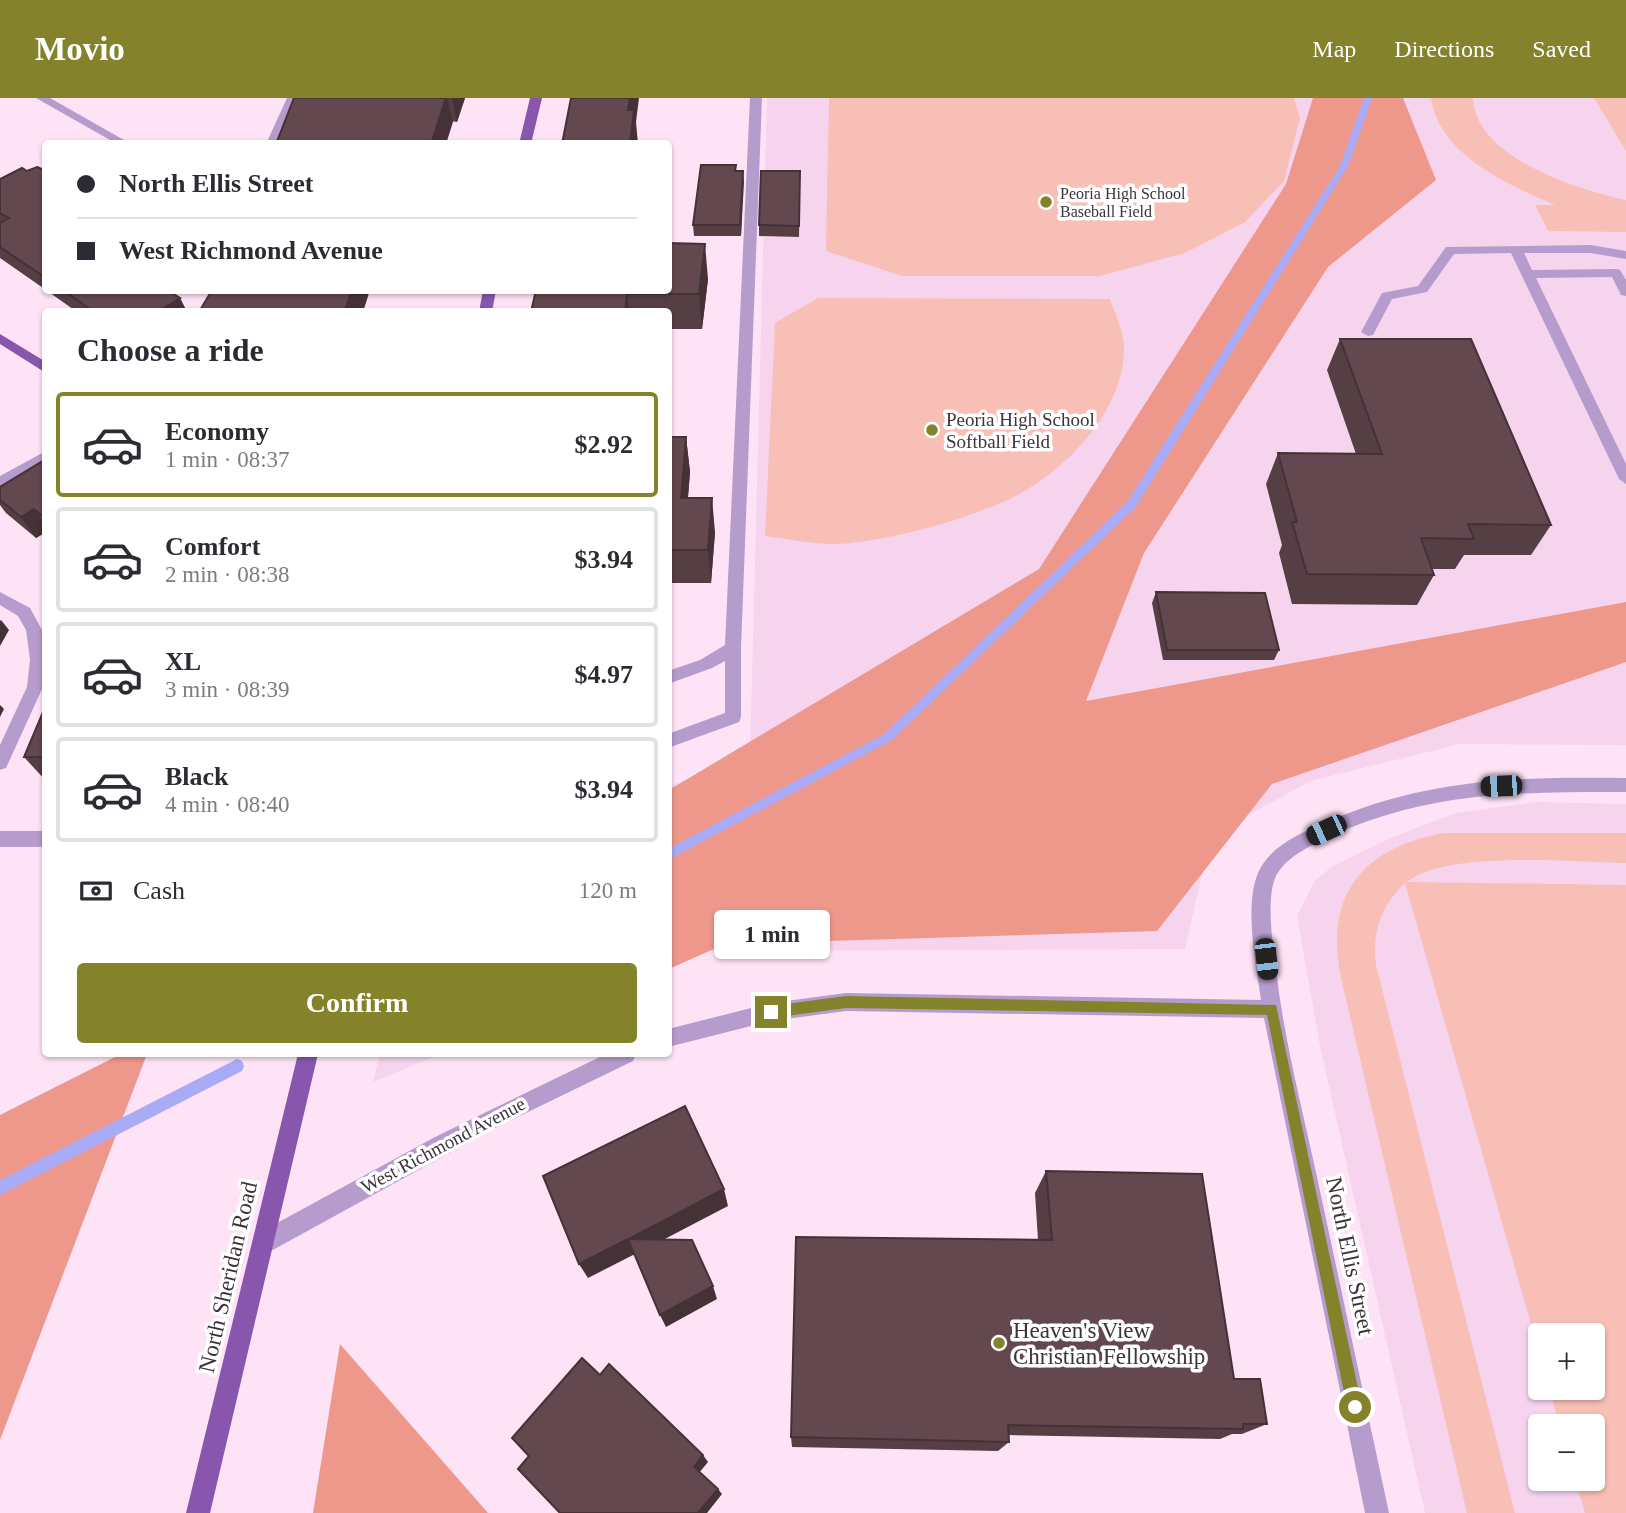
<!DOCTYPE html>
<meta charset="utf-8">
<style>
body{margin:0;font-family:"Times New Roman",serif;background:#f2f2f3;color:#2b2b33;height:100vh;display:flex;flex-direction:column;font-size:26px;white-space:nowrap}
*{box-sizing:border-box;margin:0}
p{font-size:23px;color:#7c7c81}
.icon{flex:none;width:38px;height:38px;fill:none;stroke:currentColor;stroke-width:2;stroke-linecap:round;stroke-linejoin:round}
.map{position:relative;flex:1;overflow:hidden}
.side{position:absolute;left:42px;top:210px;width:630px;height:749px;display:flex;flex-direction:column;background:#fff;border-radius:7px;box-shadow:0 2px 5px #0004}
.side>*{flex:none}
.banner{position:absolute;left:42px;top:42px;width:630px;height:154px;border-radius:7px;box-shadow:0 2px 5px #0004;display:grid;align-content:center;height:154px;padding:0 35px;background:#fff}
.controls{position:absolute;left:1528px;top:1225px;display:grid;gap:14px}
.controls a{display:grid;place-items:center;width:77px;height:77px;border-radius:7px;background:#fff;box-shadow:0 2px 5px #0004;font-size:35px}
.end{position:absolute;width:32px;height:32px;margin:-16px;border:9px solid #84832c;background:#fff;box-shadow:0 0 0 4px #fff}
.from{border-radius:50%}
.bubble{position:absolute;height:49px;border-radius:7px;background:#fff;box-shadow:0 2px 5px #0004;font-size:23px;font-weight:700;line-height:49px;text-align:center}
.car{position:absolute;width:21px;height:42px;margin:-21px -10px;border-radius:9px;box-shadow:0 0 5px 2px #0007;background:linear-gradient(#222 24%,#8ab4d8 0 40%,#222 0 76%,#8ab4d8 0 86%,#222 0)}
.banner b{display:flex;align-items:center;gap:24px;height:66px;font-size:26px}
.banner b+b{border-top:2px solid #e1e1e2}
.banner i{width:18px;height:18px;background:#2b2b33}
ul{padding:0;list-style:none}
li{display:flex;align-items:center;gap:21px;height:105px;margin:0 14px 10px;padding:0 21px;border:4px solid #e1e1e2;border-radius:7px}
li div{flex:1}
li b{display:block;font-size:26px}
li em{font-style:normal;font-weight:700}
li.selected{border-color:#84832c}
li>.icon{width:63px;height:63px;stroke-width:1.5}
h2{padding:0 35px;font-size:32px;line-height:84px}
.pay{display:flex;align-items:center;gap:18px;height:77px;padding:0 35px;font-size:26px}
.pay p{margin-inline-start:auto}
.cta{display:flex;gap:14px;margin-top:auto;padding:14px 35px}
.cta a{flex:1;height:80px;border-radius:7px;background:#84832c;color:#fff;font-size:28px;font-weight:700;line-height:80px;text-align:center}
header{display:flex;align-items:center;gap:42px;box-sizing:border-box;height:98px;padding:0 35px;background:#84832c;color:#fff}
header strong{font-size:33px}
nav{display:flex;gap:38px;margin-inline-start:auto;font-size:24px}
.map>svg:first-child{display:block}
.built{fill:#f6d4ed;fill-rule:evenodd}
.green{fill:#f8bfb6}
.forest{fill:#ee988b}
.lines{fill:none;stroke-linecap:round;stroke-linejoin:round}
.stream{fill:#a9abf6;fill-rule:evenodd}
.minor{fill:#b69ccd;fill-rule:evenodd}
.major{fill:#8956ae;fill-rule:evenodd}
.wall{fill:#553e44}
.shaded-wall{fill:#453237}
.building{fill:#63484f;stroke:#453237;stroke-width:2}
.route{fill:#84832c}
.poi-dot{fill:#84832c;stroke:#fff;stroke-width:2.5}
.labels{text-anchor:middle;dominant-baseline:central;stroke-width:7;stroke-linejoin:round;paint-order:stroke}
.far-poi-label{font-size:16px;fill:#3d333b;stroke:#fff;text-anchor:start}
.poi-label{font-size:19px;fill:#3d333b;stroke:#fff;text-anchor:start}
.street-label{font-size:19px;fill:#3d333b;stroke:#fff}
.near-street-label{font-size:23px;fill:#3d333b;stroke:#fff}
.near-poi-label{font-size:23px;fill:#3d333b;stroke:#fff;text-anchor:start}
</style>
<header>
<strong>Movio</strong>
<nav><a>Map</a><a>Directions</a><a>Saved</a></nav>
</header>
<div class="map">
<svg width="1626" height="1415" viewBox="0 0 1626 1415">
<rect width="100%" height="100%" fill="#fee3f6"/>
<path class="built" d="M767 0H1626V647L1460 646 1310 683 1211 738 1185 851 674 853 669 855 668 689 750 656Z
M1537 704 1626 706V1415H1425L1320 948 1297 818 1315 782 1333 768 1395 738 1456 715ZM1540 1237H1592V1290H1540ZM1540 1328H1592V1381H1540Z
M380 956H440L373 984Z"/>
<path class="green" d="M829 0H1294L1300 20 1284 83 1245 124 1185 155 1100 178H902L826 153Z
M1431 0H1473C1475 60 1579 92 1626 102V134L1548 133 1535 107H1555C1509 87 1439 57 1431 0Z
M1594 0H1626V53Z
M818 200 1110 201C1115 215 1123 232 1124 247 1126 307 1075 362 1028 391 984 418 891 443 839 446 815 447 789 441 765 438L775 225Z
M1444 735H1626V765C1573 764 1446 752 1407 784L1626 787V1415H1585L1575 1381H1592V1328H1560L1549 1290H1592V1237H1540V1258L1405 785C1381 808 1372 834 1376 867L1515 1415H1467L1341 880C1324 796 1363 750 1444 735Z"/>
<path class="forest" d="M1313 0H1403L1436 82 1328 169 1144 455 1086 603 1626 504V564L1272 686 1157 833 725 846 669 871V692L1039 471 1286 86Z
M121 956H147L0 1342V1017Z
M340 1246 488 1415H313Z"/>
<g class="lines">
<path class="stream" d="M1364 0H1372L1348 68 1135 410 892 642 668 762V751L884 636 1127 404 1340 68Z
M237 961 242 963 244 968 242 973 0 1097V1082Z"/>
<path class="minor" d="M36 0H50L131 46H117Z
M287 0H299L278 46H266Z
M750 0H762L741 550V619L739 624 668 650V636L725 615V563L712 570 668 586V573L700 562 725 547Z
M1591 147 1626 153V161L1591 155H1524L1532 172 1616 171 1620 172 1626 182V198L1621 197 1612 179 1536 180 1626 366V386L1619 381 1511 155 1454 156 1427 194 1392 201 1373 237 1368 238 1361 234 1382 195 1418 188 1446 149Z
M46 353V365L0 390V378Z
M0 494 30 510 42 532 46 557 43 589 6 670 0 672V647L27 589 30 561 26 532 18 518 0 507Z
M1626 680V694C1523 694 1432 693 1336 736 1316 745 1292 755 1279 773 1264 792 1273 848 1276 872 1284 941 1302 1010 1317 1079 1341 1191 1365 1303 1389 1415H1365L1264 920 846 913 771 923 668 949V931L771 905 846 895 1261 902C1256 867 1244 808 1258 775 1270 748 1299 736 1324 725 1428 680 1515 679 1626 680Z
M0 733H46V749H0Z
M606 956H636L633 963 495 1030 271 1153 263 1156 255 1153 252 1145 255 1137 435 1039Z"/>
<path class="major" d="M530 0H542L531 46H519Z
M483 192H496L492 214H479Z
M0 236 46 264V275L0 246Z
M298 956H318L210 1415H186Z"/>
</g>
<path class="wall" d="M294 0H465L457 24Z
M27 73H46V192L0 160V81Z
M736 73H743L741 138H694L693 127Z
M800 73 799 139 759 138V127Z
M708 181 702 231H668V214H531Z
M46 192H167L180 200 187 214H77Z
M1340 241 1551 427 1531 457H1464L1455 471H1432L1434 477 1417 507 1292 506 1279 455 1282 447 1266 386 1278 355 1356 356 1327 272Z
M668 339H686L690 374 688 400 715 434 711 485H668Z
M46 361V434L36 440 6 415 0 407V389Z
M1156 494 1279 552 1274 562H1163L1152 505Z
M46 607V683L24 659Z
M1046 1073 1234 1281 1267 1326 1242 1336H1232L1220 1341 1008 1337 1009 1344 998 1353 792 1349 791 1339 1038 1142 1035 1095Z"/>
<path class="shaded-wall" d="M446 0H447L453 24 446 46H431Z
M452 0H465L457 24Z
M630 0H639L636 24 638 46H630L628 12Z
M743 73 744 84 741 138 740 127Z
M705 146 708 181 702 231 699 196Z
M352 192H370L363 214H344Z
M627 196 630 214H625Z
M180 200 187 214H157Z
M686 339 690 374 685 434 681 400Z
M712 400 715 434 711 485 708 452Z
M34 411 46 428V434L36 440 21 419Z
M1 522 9 532 0 548V523Z
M0 607 4 611 0 619Z
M724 1091 728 1108 636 1156 629 1141Z
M628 1141 635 1156 588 1180 579 1166Z
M713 1188 717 1201 666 1229 660 1217Z
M703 1357 708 1364 699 1375 694 1369Z
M718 1391 722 1396 707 1415H698Z"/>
<path class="building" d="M294 0H446L431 46H276Z
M571 0H630L628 12H634L630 46H562Z
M701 67H736L735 73H743L740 127H693Z
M37 69 46 73V180L0 149V125L9 120 0 115V81L22 70 27 73Z
M761 73H800L799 128 759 127Z
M668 145 705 146 699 196H627L625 214H531L536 192H668Z
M63 192H167L180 200 157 214H94Z
M212 192H352L344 214H199Z
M1340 241H1471L1551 427 1468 426 1474 441 1421 440 1434 477 1307 476 1292 424H1297L1278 355 1382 356Z
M668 339H686L681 400H712L708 452H668Z
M46 361V421L34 411 21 419 0 402V389Z
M1156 494 1265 495 1279 552H1167Z
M46 607V659H24Z
M685 1008 724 1091 629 1141 692 1142 713 1188 660 1217 628 1141 579 1166 543 1078Z
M1046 1073 1202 1076 1234 1281H1260L1267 1326H1243V1331L1008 1327 1009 1344 791 1339 796 1139 1052 1142Z
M582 1260 600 1277 609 1266 703 1357 694 1369 718 1391 698 1415H560L518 1371 529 1358 512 1340Z"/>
<path class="route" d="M846 898 1276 907 1362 1309 1360 1314 1355 1316 1349 1314 1347 1309 1267 917 846 910 771 920 765 914 771 908Z"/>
<g class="poi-dot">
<circle cx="1046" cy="104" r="7"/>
<circle cx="932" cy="332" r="7"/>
<circle cx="999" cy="1245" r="7"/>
</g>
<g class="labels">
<g class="far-poi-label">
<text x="1060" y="95">Peoria High School<tspan x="1060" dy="18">Baseball Field</tspan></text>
</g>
<g class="poi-label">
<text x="946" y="321">Peoria High School<tspan x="946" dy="22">Softball Field</tspan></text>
</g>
<g class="street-label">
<text transform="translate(443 1047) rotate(-28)">West Richmond Avenue</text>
</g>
<g class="near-street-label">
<text transform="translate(1350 1158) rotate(78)">North Ellis Street</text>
<text transform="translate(228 1179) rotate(-77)">North Sheridan Road</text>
</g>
<g class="near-poi-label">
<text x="1013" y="1232">Heaven's View<tspan x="1013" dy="26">Christian Fellowship</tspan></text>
</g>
</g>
</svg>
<div class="controls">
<a>+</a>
<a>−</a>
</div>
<i class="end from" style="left:1355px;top:1309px"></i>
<i class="end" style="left:771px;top:914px"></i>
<div class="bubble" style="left:714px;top:812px;width:116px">1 min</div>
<i class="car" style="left:1501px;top:688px;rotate:268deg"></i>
<i class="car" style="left:1326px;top:732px;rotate:245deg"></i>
<i class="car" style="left:1266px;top:861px;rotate:174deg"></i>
<div class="banner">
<b><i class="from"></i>North Ellis Street</b>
<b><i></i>West Richmond Avenue</b>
</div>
<section class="side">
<h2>Choose a ride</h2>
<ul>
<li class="selected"><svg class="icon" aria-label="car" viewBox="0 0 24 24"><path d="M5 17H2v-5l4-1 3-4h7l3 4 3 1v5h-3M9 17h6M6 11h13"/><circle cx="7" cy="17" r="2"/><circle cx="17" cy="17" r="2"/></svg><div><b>Economy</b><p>1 min · 08:37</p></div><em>$2.92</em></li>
<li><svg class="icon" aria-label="car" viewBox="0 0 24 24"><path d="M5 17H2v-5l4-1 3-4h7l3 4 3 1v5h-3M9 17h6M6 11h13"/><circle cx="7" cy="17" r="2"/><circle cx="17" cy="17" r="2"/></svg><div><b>Comfort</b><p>2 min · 08:38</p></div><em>$3.94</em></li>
<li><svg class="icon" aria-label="car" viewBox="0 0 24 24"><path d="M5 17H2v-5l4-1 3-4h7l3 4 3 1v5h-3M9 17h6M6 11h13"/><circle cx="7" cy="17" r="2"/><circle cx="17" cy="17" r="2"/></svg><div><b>XL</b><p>3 min · 08:39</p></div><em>$4.97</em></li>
<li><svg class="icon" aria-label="car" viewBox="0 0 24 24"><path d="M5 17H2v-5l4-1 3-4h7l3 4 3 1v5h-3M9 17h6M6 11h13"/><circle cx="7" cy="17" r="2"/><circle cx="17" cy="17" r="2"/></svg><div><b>Black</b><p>4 min · 08:40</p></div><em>$3.94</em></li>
</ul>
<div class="pay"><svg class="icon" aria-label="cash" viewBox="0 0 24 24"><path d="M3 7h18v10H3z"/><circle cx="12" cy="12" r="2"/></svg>Cash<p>120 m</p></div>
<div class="cta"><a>Confirm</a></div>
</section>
</div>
